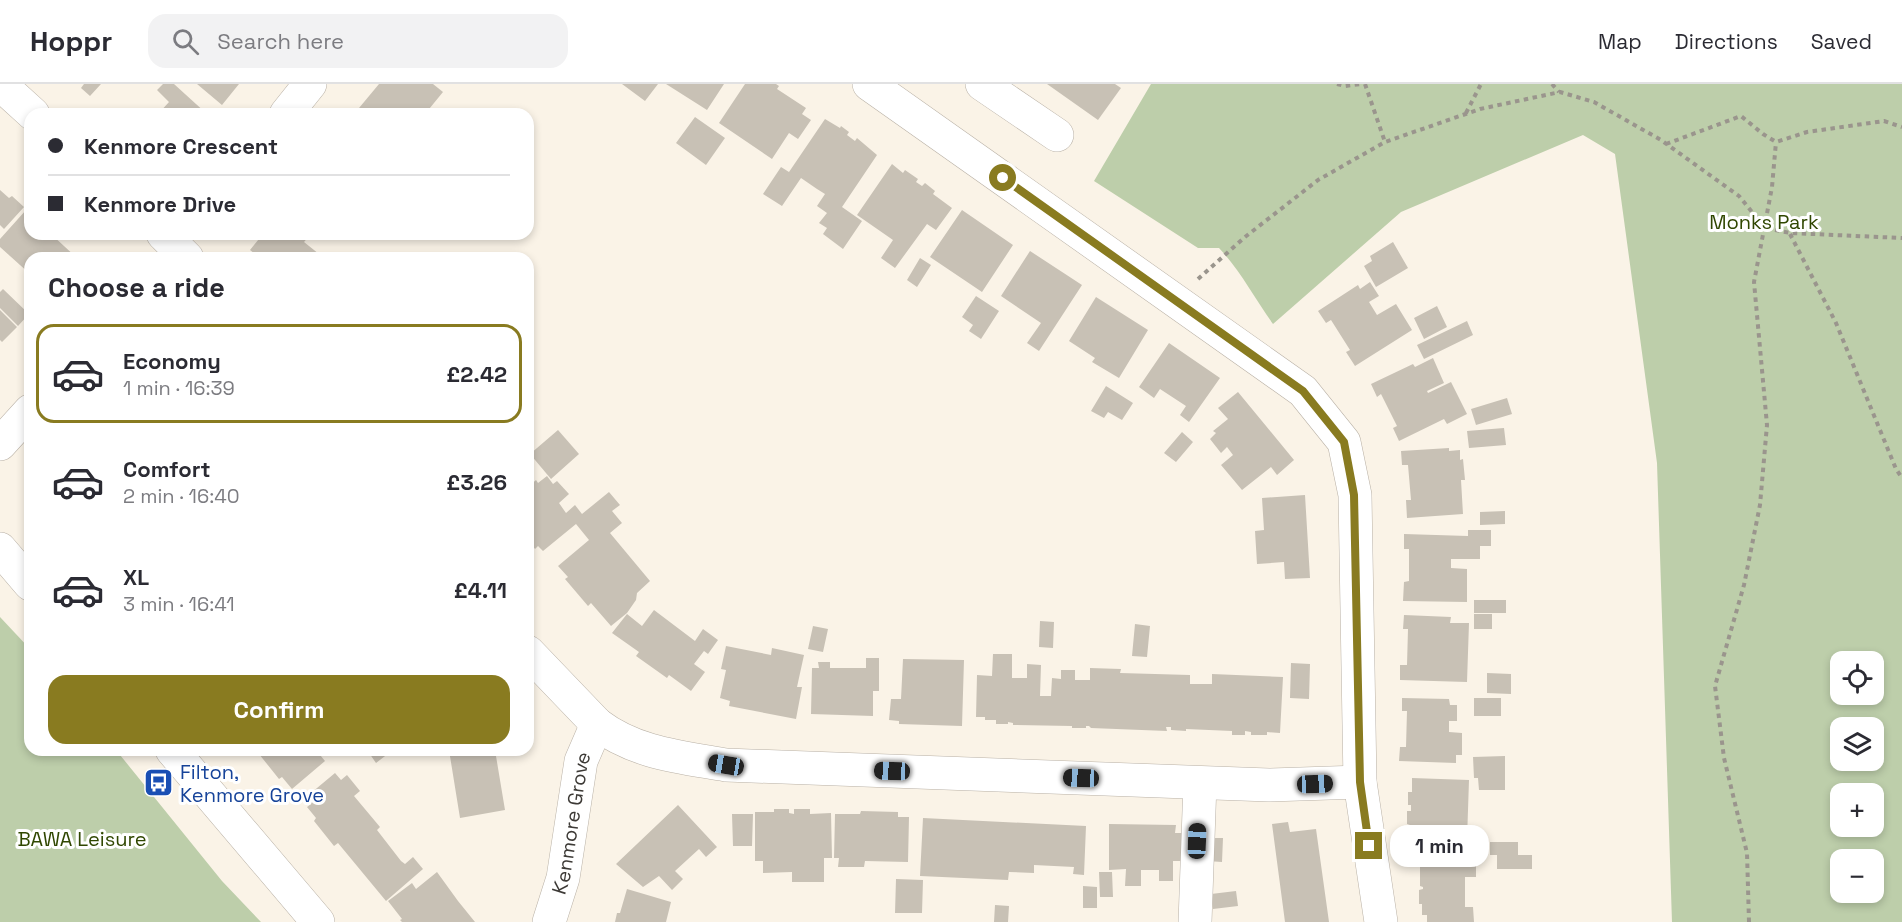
<!DOCTYPE html>
<meta charset="utf-8">
<style>
body{margin:0;font-family:"Space Grotesk",sans-serif;background:#f2f2f3;color:#2b2b33;height:100vh;display:flex;flex-direction:column;font-size:22px;white-space:nowrap}
*{box-sizing:border-box;margin:0}
p{font-size:20px;color:#7c7c81}
.icon{flex:none;width:33px;height:33px;fill:none;stroke:currentColor;stroke-width:2;stroke-linecap:round;stroke-linejoin:round}
.map{position:relative;flex:1;overflow:hidden}
.details{position:absolute;left:24px;top:168px;width:510px;height:504px;display:flex;flex-direction:column;background:#fff;border-radius:18px;box-shadow:0 3px 9px #0003}
.details>*{flex:none}
.hud{position:absolute;left:24px;top:24px;width:510px;height:132px;border-radius:18px;box-shadow:0 3px 9px #0003;display:grid;align-content:center;height:132px;padding:0 24px;background:#fff}
.controls{position:absolute;left:1830px;top:567px;display:grid;gap:12px}
.controls a{display:grid;place-items:center;width:54px;height:54px;border-radius:12px;background:#fff;box-shadow:0 3px 9px #0003;font-size:30px}
.end{position:absolute;width:27px;height:27px;margin:-14px;border:8px solid #897b20;background:#fff;box-shadow:0 0 0 3px #fff}
.from{border-radius:50%}
.bubble{position:absolute;height:42px;border-radius:18px;background:#fff;box-shadow:0 3px 9px #0003;font-size:20px;font-weight:700;line-height:42px;text-align:center}
.car{position:absolute;width:18px;height:36px;margin:-18px -9px;border-radius:8px;box-shadow:0 0 4px 2px #0007;background:linear-gradient(#222 24%,#8ab4d8 0 40%,#222 0 76%,#8ab4d8 0 86%,#222 0)}
.hud b{display:flex;align-items:center;gap:21px;height:57px;font-size:22px}
.hud b+b{border-top:2px solid #e1e1e2}
.hud i{width:15px;height:15px;background:#2b2b33}
ul{padding:0;list-style:none}
li{display:flex;align-items:center;gap:18px;height:99px;margin:0 12px 9px;padding:0 12px;border:3px solid transparent;border-radius:18px}
li div{flex:1}
li b{display:block;font-size:22px}
li em{font-style:normal;font-weight:700}
li.current{border-color:#897b20}
li>.icon{width:54px;height:54px;stroke-width:1.5}
h2{padding:0 24px;font-size:27px;line-height:72px}
.action{display:flex;gap:12px;margin-top:auto;padding:12px 24px}
.action a{flex:1;height:69px;border-radius:18px;background:#897b20;color:#fff;font-size:24px;font-weight:700;line-height:69px;text-align:center}
header{display:flex;align-items:center;gap:36px;box-sizing:border-box;height:84px;padding:0 30px;background:#fff;border-bottom:2px solid #e1e1e2}
header strong{font-size:28px}
nav{display:flex;gap:33px;margin-inline-start:auto;font-size:21px}
.search{width:420px;height:54px;background:#f2f2f3;display:flex;align-items:center;gap:15px;box-sizing:border-box;padding:0 21px;border-radius:18px;color:#7c7c81;font-size:22px}
.map>svg:first-child{display:block}
.green{fill:#bdceaa;fill-rule:evenodd}
.building{fill:#c8c1b5}
.lines{fill:none;stroke-linecap:round;stroke-linejoin:round}
.minor-casing{stroke:#b9b1a6;stroke-width:34}
.major-casing{stroke:#b9b1a6;stroke-width:34}
.path{stroke:#9a958d;stroke-width:4;stroke-dasharray:4.5 4.5;stroke-linecap:butt}
.minor{stroke:#fff;stroke-width:33}
.major{stroke:#fff;stroke-width:33}
.route{stroke:#897b20;stroke-width:8}
.labels{text-anchor:middle;dominant-baseline:central;stroke-width:6;stroke-linejoin:round;paint-order:stroke}
.park-label{font-size:20px;fill:#304701;stroke:#fff}
.transit-label{font-size:20px;fill:#164399;stroke:#fff;text-anchor:start}
.street-label{font-size:20px;fill:#3d3a36;stroke:#fff}
</style>
<header>
<strong>Hoppr</strong>
<div class="search"><svg class="icon" aria-label="search" viewBox="0 0 24 24"><circle cx="10" cy="10" r="6"/><path d="M15 15l6 6"/></svg>Search here</div>
<nav><a>Map</a><a>Directions</a><a>Saved</a></nav>
</header>
<div class="map">
<svg width="1902" height="838" viewBox="0 0 1902 838">
<rect width="100%" height="100%" fill="#faf3e7"/>
<path class="green" d="M1151 0H1902V838H1672L1657 379 1615 70 1583 51 1401 128 1273 240C1255 215 1240 186 1219 164H1198L1094 97ZM1840 578H1874V610H1840ZM1840 644H1874V676H1840ZM1840 710H1874V742H1840ZM1840 776H1874V808H1840Z
M0 533 30 565V666H116L222 797 261 838H0Z"/>
<path class="building" d="M84 0H101L90 12 81 4Z
M163 0H174L207 30H158L169 18 157 6Z
M197 0H239L222 21Z
M379 0H433L443 8 425 30H354Z
M622 0H658L645 17Z
M666 0H724L707 26Z
M745 0H776L779 2 777 5 806 24 802 30 811 36 798 55 789 49 772 75 719 39Z
M1047 0H1115L1121 4 1098 36Z
M695 33 725 54 706 81 676 59Z
M825 35 840 44 841 42 849 48 847 51 855 57 857 54 877 71 842 123 862 137 843 165 823 150 827 144 819 139 827 129 817 122 825 110 817 105 801 94 782 122 763 110 781 83 789 88Z
M892 80 903 89 905 86 918 95 916 98 922 102 925 99 935 107 933 110 952 124 936 146 927 140 895 184 881 174 893 156 857 131Z
M0 106 9 114 12 112 24 123 4 145 0 141Z
M26 126 30 130V150H51L77 174H30V190L0 163V155Z
M962 126 1013 161 982 208 930 173Z
M263 150H311L304 158 324 174H260L250 166Z
M1393 158 1408 184 1376 203 1364 182 1372 177 1370 172Z
M1030 167 1082 201 1039 267 1027 259 1041 239 1001 212Z
M920 174 931 181 917 203 907 196Z
M1370 198 1379 212 1369 218 1377 231 1396 220 1412 246 1355 282 1346 268 1350 266 1331 236 1326 239 1318 227 1358 201 1360 205Z
M3 205 29 230 18 242 0 224V208Z
M976 212 999 227 981 255 969 247 973 241 962 233Z
M1096 213 1148 246 1119 294 1092 278 1095 274 1069 257Z
M1437 222 1447 243 1424 255 1414 234Z
M0 226 17 243 2 258 0 256Z
M1467 237 1473 251 1424 275 1417 261Z
M1169 259 1220 294 1189 338 1180 331 1186 322 1160 305 1154 314 1139 303Z
M1433 274 1444 299 1427 307 1428 309 1451 298 1467 330 1447 340 1444 335 1399 357 1393 344 1397 342 1381 310 1377 313 1371 300 1413 280 1415 283Z
M1106 302 1133 319 1122 336 1108 328 1104 334 1091 327Z
M1238 308 1294 376 1277 391 1271 383 1242 406 1221 381 1233 371 1227 363 1221 369 1210 355 1216 349 1213 347 1228 335 1218 324Z
M1507 314 1512 330 1476 341 1471 325Z
M1504 344 1506 361 1469 364 1467 347Z
M558 346 579 370 551 395 530 370Z
M1182 348 1193 358 1176 378 1164 369Z
M1449 364V367L1460 366V376L1463 375 1465 396H1461L1463 430 1407 434 1406 416H1411L1408 381H1402L1401 367Z
M547 392 553 400 557 397 569 410 559 419 566 429 575 421 582 430 609 408 620 421 612 427 622 439 610 449 650 497 637 509 636 516 627 529 611 542 591 519 588 522 565 495 568 493 558 482 589 456 576 440 543 467 538 462 535 465 528 456V403L536 396 538 399Z
M1305 411 1310 494 1285 495 1284 478 1257 480 1255 447 1264 446 1262 414Z
M1505 427V440L1480 441V428Z
M1468 446H1491V462H1480V475H1451V484L1467 485V518L1403 517 1404 498 1409 497V465H1404V450L1468 452Z
M1474 516H1506V529H1474Z
M654 526 695 557 703 545 718 556 708 570 704 567 694 580 705 588 691 607 669 591 667 594 636 572 639 568 612 549 627 530 642 542Z
M1474 530H1492V545H1474Z
M1404 531 1451 533 1450 539H1469L1467 598 1400 596V581H1407L1408 545H1403Z
M1040 537 1054 538 1053 564 1039 563Z
M1135 540 1150 542 1147 573 1132 572Z
M813 542 828 545 823 568 808 565Z
M726 562 771 571 772 564 804 571 797 603H802L796 635 729 622 730 617 720 614 726 586 721 585Z
M993 570H1012V594H1027V580L1041 581 1040 612H1051L1052 594 1061 595V586H1075V596H1090V584L1121 585 1120 589 1190 591V600H1212V590L1283 593 1280 649 1267 648V651H1251V648L1245 647V651H1232V647L1186 645V647L1171 646V643H1166L1167 647 1091 644 1089 642H1086V644H1072V642L1013 641V639L1008 638V640H996V636H985V633H976L977 591 992 592Z
M866 574H879V607H873V632L811 630 812 584H819L818 578H830V584H866Z
M903 575 964 576 962 642 899 640V637L889 636 891 615H901Z
M1291 579 1310 580 1309 615 1290 614Z
M1487 589 1511 590V610L1487 609Z
M1402 614 1449 615 1450 621H1457V637H1449V648L1462 649V671H1456V679L1399 677 1400 663H1406L1407 627H1402Z
M1474 614H1501V632H1474Z
M260 666H316L325 677 292 705 282 693 279 695 259 670 262 667Z
M367 666H387L389 669 376 679Z
M449 666H495L505 726 460 734Z
M1505 672V706H1479L1478 694H1474L1473 673Z
M335 689 341 696 347 691 360 707 354 712 380 743 377 746 401 777 405 780 413 773 423 785 386 817 338 759 334 762 314 737 316 734 307 723 311 720 305 714Z
M1412 694 1469 696 1467 756 1410 754V741L1407 740V727H1411V721H1408V708H1412Z
M678 721 717 763 706 773 699 765 675 787 683 795 672 806 659 792 643 803 616 780Z
M774 725H789V729L794 730V725H810V730L831 729 832 774H824V798H792V788L763 789V777H755V728H774Z
M861 727 898 728V733H909L908 778 865 777 864 783H838L839 774H834L835 730H860Z
M732 730H753L752 762H733Z
M923 734 1086 742 1084 791 1073 790 1074 783 1034 781V789L1009 788 1008 796 920 792Z
M1288 738 1290 748 1316 745 1329 838H1285L1272 740Z
M1109 740 1176 741 1175 749H1186V777H1173V797H1159V786H1141V802H1125L1126 785 1109 786Z
M1208 754H1223L1222 778 1207 777Z
M1490 758H1518V771H1532V785H1497V771H1490Z
M1423 775H1465V778H1476V793H1465V823H1473L1474 838H1427V831H1422V820H1419V806L1423 805V803L1420 802V783H1423Z
M437 788 458 817 475 838H402L400 836 402 835 388 817 412 799 416 805Z
M1099 788H1112L1113 813H1100Z
M896 795 923 796 922 829H895Z
M1083 802 1097 803V824H1083Z
M627 805 671 818 666 838H615L617 829H620Z
M1236 807 1238 822 1213 825 1211 810Z
M995 821 1009 822 1008 838H994Z"/>
<g class="lines">
<defs>
<g id="minor">
<path d="M0 0 33 30"/>
<path d="M869 0 1303 307 1344 358 1355 411 1360 698 1381 838"/>
<path d="M982 0 1057 51"/>
<path d="M286 30 310 0"/>
<path d="M163 150 187 174"/>
<path d="M0 360 30 327"/>
<path d="M528 568 597 640C635 669 680 673 726 681L1269 701 1360 698"/>
<path id="s1" d="M549 838 563 794 581 677 597 640"/>
<path d="M1195 838 1200 699"/>
</g>
<path id="major" d="M0 465 30 500
M172 666 318 838"/>
</defs>
<use href="#minor" class="minor-casing"/>
<use href="#major" class="major-casing"/>
<path class="path" d="M1337 0 1345 2 1361 0
M1365 0 1385 58
M1552 0 1559 8
M1466 29 1481 0
M1666 60 1741 32 1763 50 1776 58 1807 48 1884 37 1902 43
M1790 150 1836 239 1896 385 1902 394
M1198 195 1245 153 1318 96 1385 58 1480 25 1560 8 1594 18 1661 56 1739 112 1765 144 1790 149 1902 154
M1749 838 1747 769 1724 674 1715 602 1744 501 1760 421 1767 341 1754 198 1772 103 1776 58"/>
<use href="#minor" class="minor"/>
<use href="#major" class="major"/>
</g>
<g class="lines">
<path class="route" d="M1003 94 1303 307 1344 358 1354 411 1360 698 1369 762"/>
</g>
<defs>
<symbol id="bus-square" viewBox="-11 -11 22 22"><rect x="-9" y="-9" width="18" height="18" rx="4" fill="#1a4fb4" stroke="#fff"/><path d="M-5-6H5V4H4V6H2V4H-2V6H-4V4H-5ZM-3.5-4V0h7V-4ZM-3.5 1.2v1.5H-2V1.2ZM2 1.2v1.5H3.5V1.2Z" fill="#fff"/></symbol>
</defs>
<g fill-rule="evenodd">
<use href="#bus-square" x="142" y="682" width="33" height="33"/>
</g>
<g class="labels">
<g class="park-label">
<text x="1764" y="138">Monks Park</text>
<text x="82" y="755">BAWA Leisure</text>
</g>
<g class="transit-label">
<text x="180" y="688">Filton,<tspan x="180" dy="23">Kenmore Grove</tspan></text>
</g>
<g class="street-label">
<text stroke="none"><textPath href="#s1" startOffset="102">Kenmore Grove</textPath></text>
</g>
</g>
</svg>
<div class="controls">
<a><svg class="icon" aria-label="locate" viewBox="0 0 24 24"><circle cx="12" cy="12" r="6"/><path d="M12 2v4M12 18v4M2 12h4M18 12h4"/></svg></a>
<a><svg class="icon" aria-label="layers" viewBox="0 0 24 24"><path d="M12 4l9 5-9 5-9-5zM3 14l9 5 9-5"/></svg></a>
<a>+</a>
<a>−</a>
</div>
<i class="end from" style="left:1003px;top:94px"></i>
<i class="end" style="left:1369px;top:762px"></i>
<div class="bubble" style="left:1390px;top:741px;width:99px">1 min</div>
<i class="car" style="left:726px;top:681px;rotate:280deg"></i>
<i class="car" style="left:892px;top:687px;rotate:272deg"></i>
<i class="car" style="left:1081px;top:694px;rotate:272deg"></i>
<i class="car" style="left:1315px;top:700px;rotate:88deg"></i>
<i class="car" style="left:1197px;top:757px;rotate:2deg"></i>
<div class="hud">
<b><i class="from"></i>Kenmore Crescent</b>
<b><i></i>Kenmore Drive</b>
</div>
<section class="details">
<h2>Choose a ride</h2>
<ul>
<li class="current"><svg class="icon" aria-label="car" viewBox="0 0 24 24"><path d="M5 17H2v-5l4-1 3-4h7l3 4 3 1v5h-3M9 17h6M6 11h13"/><circle cx="7" cy="17" r="2"/><circle cx="17" cy="17" r="2"/></svg><div><b>Economy</b><p>1 min · 16:39</p></div><em>£2.42</em></li>
<li><svg class="icon" aria-label="car" viewBox="0 0 24 24"><path d="M5 17H2v-5l4-1 3-4h7l3 4 3 1v5h-3M9 17h6M6 11h13"/><circle cx="7" cy="17" r="2"/><circle cx="17" cy="17" r="2"/></svg><div><b>Comfort</b><p>2 min · 16:40</p></div><em>£3.26</em></li>
<li><svg class="icon" aria-label="car" viewBox="0 0 24 24"><path d="M5 17H2v-5l4-1 3-4h7l3 4 3 1v5h-3M9 17h6M6 11h13"/><circle cx="7" cy="17" r="2"/><circle cx="17" cy="17" r="2"/></svg><div><b>XL</b><p>3 min · 16:41</p></div><em>£4.11</em></li>
</ul>
<div class="action"><a>Confirm</a></div>
</section>
</div>
